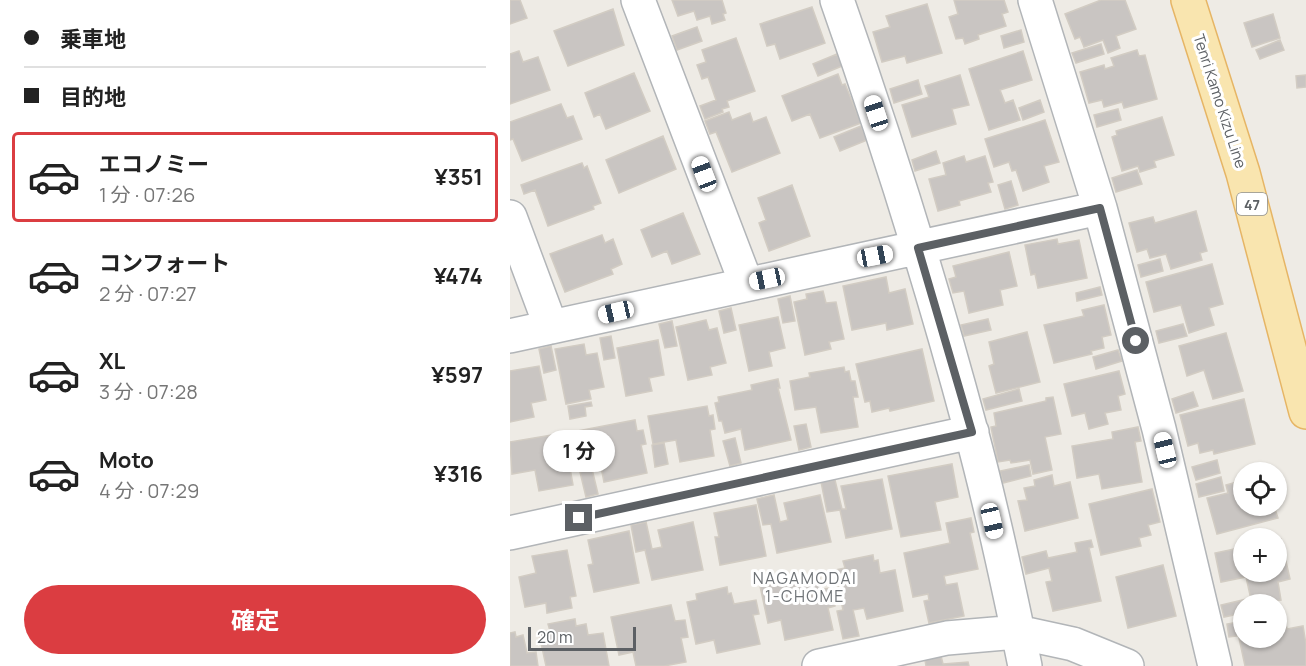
<!DOCTYPE html>
<html lang="ja">
<meta charset="utf-8">
<style>
body{margin:0;font-family:Manrope,"Noto Sans JP",sans-serif;background:#f6f6f6;color:#222;height:100vh;display:flex;flex-direction:column;font-size:22px;white-space:nowrap}
*{box-sizing:border-box;margin:0}
p{font-size:20px;color:#767676}
.icon{flex:none;width:33px;height:33px;fill:none;stroke:currentColor;stroke-width:2;stroke-linecap:round;stroke-linejoin:round}
.map{position:relative;flex:1;overflow:hidden}
.sheet{display:flex;flex-direction:column;background:#fff;width:510px}
.sheet>*{flex:none}
.guide{display:grid;align-content:center;height:132px;padding:0 24px;background:#fff}
.tools{position:absolute;left:723px;top:462px;display:grid;gap:12px}
.tools a{display:grid;place-items:center;width:54px;height:54px;border-radius:50%;background:#fff;box-shadow:0 2px 4px #0004;font-size:30px}
.scale{position:absolute;left:18px;bottom:15px;width:108px;box-sizing:border-box;padding-left:6px;border:3px solid #5c6064;border-top:0;font-size:16px;line-height:21px;white-space:nowrap;color:#5c6064;-webkit-text-stroke:4px #fff;paint-order:stroke}
.end{position:absolute;width:27px;height:27px;margin:-14px;border:8px solid #5c6064;background:#fff;box-shadow:0 0 0 3px #fff}
.from{border-radius:50%}
.bubble{position:absolute;height:42px;border-radius:21px;background:#fff;box-shadow:0 2px 4px #0004;font-size:20px;font-weight:700;line-height:42px;text-align:center}
.car{position:absolute;width:18px;height:36px;margin:-18px -9px;border-radius:8px;box-shadow:0 0 4px 2px #0007;background:linear-gradient(#fff 24%,#345 0 40%,#fff 0 76%,#345 0 86%,#fff 0)}
.guide b{display:flex;align-items:center;gap:21px;height:57px;font-size:22px}
.guide b+b{border-top:2px solid #e0e0e0}
.guide i{width:15px;height:15px;background:#222}
ul{padding:0;list-style:none}
li{display:flex;align-items:center;gap:18px;height:90px;margin:0 12px 9px;padding:0 12px;border:3px solid transparent;border-radius:6px}
li div{flex:1}
li b{display:block;font-size:22px}
li em{font-style:normal;font-weight:700}
li.active{border-color:#db3d41}
li>.icon{width:54px;height:54px;stroke-width:1.5}
.action{display:flex;gap:12px;margin-top:auto;padding:12px 24px}
.action a{flex:1;height:69px;border-radius:36px;background:#db3d41;color:#fff;font-size:24px;font-weight:700;line-height:69px;text-align:center}
main{display:flex;flex:1;min-height:0}
.map>svg:first-child{display:block}
.building{fill:#c9c5c2;stroke:#d2ccc3;stroke-width:1.5}
.lines{fill:none;stroke-linecap:round;stroke-linejoin:round}
.minor-casing{stroke:#b2b5b8;stroke-width:36}
.major-casing{stroke:#e6b565;stroke-width:36}
.minor{stroke:#fff;stroke-width:33}
.major{stroke:#f9e5af;stroke-width:33}
.route{stroke:#5c6064;stroke-width:8}
.labels{text-anchor:middle;dominant-baseline:central;stroke-width:6;stroke-linejoin:round;paint-order:stroke}
.shield{fill:#fff;stroke:#8d9092;stroke-width:1.5}
.shield-label{font-size:14px;font-weight:bold;fill:#5c6064}
.street-label{font-size:15px;fill:#5c6064;stroke:#fff}
.neighbourhood-label{font-size:16px;letter-spacing:1.5px;fill:#6e7276;stroke:#fff}
</style>
<main>
<section class="sheet">
<div class="guide">
<b><i class="from"></i>乗車地</b>
<b><i></i>目的地</b>
</div>
<ul>
<li class="active"><svg class="icon" aria-label="car" viewBox="0 0 24 24"><path d="M5 17H2v-5l4-1 3-4h7l3 4 3 1v5h-3M9 17h6M6 11h13"/><circle cx="7" cy="17" r="2"/><circle cx="17" cy="17" r="2"/></svg><div><b>エコノミー</b><p>1 分 · 07:26</p></div><em>¥351</em></li>
<li><svg class="icon" aria-label="car" viewBox="0 0 24 24"><path d="M5 17H2v-5l4-1 3-4h7l3 4 3 1v5h-3M9 17h6M6 11h13"/><circle cx="7" cy="17" r="2"/><circle cx="17" cy="17" r="2"/></svg><div><b>コンフォート</b><p>2 分 · 07:27</p></div><em>¥474</em></li>
<li><svg class="icon" aria-label="car" viewBox="0 0 24 24"><path d="M5 17H2v-5l4-1 3-4h7l3 4 3 1v5h-3M9 17h6M6 11h13"/><circle cx="7" cy="17" r="2"/><circle cx="17" cy="17" r="2"/></svg><div><b>XL</b><p>3 分 · 07:28</p></div><em>¥597</em></li>
<li><svg class="icon" aria-label="car" viewBox="0 0 24 24"><path d="M5 17H2v-5l4-1 3-4h7l3 4 3 1v5h-3M9 17h6M6 11h13"/><circle cx="7" cy="17" r="2"/><circle cx="17" cy="17" r="2"/></svg><div><b>Moto</b><p>4 分 · 07:29</p></div><em>¥316</em></li>
</ul>
<div class="action"><a>確定</a></div>
</section>
<div class="map">
<svg width="796" height="666" viewBox="0 0 796 666">
<rect width="100%" height="100%" fill="#eeebe5"/>
<path class="building" d="M0 0H10L17 18 0 24Z
M162 0H212L216 13 213 14 215 20 202 24 200 16 187 20 184 11 168 16Z
M444 0H494L498 12 492 14 496 26 468 35 469 39 455 44 453 38 446 39 439 17 448 14Z
M591 0H615L626 29 606 36 610 48 598 53 593 40 574 47 570 37 565 39 555 14Z
M417 4 432 53 397 63 395 56 372 62 363 32 380 27 376 16Z
M302 7 315 43 270 59 265 44 257 46 250 24Z
M103 9 114 45 58 66 44 31Z
M763 14 770 38 742 47 734 23Z
M187 27 192 41 167 50 162 36Z
M511 30 514 42 494 48 491 36Z
M226 38 245 91 217 101 219 107 212 109 213 112 195 119 190 106 206 100 198 77 192 79 187 65 196 62 192 50Z
M770 40 774 50 750 59 746 50Z
M591 44 594 54 566 63 562 53Z
M627 50 629 56 635 55 647 99 614 108 612 102 594 107 592 100 579 103 570 72 594 65 595 69 604 66 601 58Z
M9 51 13 62 28 57 40 90 0 104V54Z
M513 51 522 80 490 90 495 103 503 100 510 120 479 130 459 69Z
M327 54 332 66 308 76 303 64Z
M124 73 140 111 96 129 90 114 84 117 75 93Z
M328 74 332 85 335 84 351 123 310 138 300 114 282 121 272 96Z
M450 75 459 105 442 109 446 124 402 137 392 105 419 97 415 86Z
M796 75V87L787 88 786 76Z
M408 80 412 94 384 103 380 89Z
M530 100 534 112 513 120 509 108Z
M51 104 57 118 63 116 72 139 12 161 3 139 0 140V122Z
M608 109 611 120 587 127 584 115Z
M219 112 222 120 240 113 243 122 256 117 270 153 222 172 206 132 200 134 195 121Z
M652 117 664 155 644 161 646 167 630 172 628 166 612 171 602 137 607 135 606 131Z
M535 120 549 162 534 166 539 182 513 191 506 170 502 171 499 162 484 167 475 139Z
M351 126 357 140 330 151 324 137Z
M153 136 166 169 109 193 96 160Z
M426 151 430 163 405 171 402 160Z
M454 156 456 162 475 156 483 182 478 183 481 192 449 201 450 205 428 211 419 179 436 175 433 163Z
M72 163 74 168 77 166 91 203 83 206 84 209 38 226 25 190 14 194 11 185Z
M627 170 632 184 606 192 602 178Z
M501 181 508 205 495 209 488 185Z
M282 185 300 236 259 251 249 223 256 220 248 198Z
M686 211 697 251 690 253 692 260 661 269 656 254 640 258 637 249 627 252 619 223 643 217 645 223Z
M173 213 190 254 162 264 157 251 142 257 131 230Z
M92 235 95 243 103 239 112 264 101 269 103 274 55 292 40 254Z
M547 239 548 244 569 240 577 278 528 288 525 274 521 275 515 245Z
M499 252 507 286 490 290 493 305 459 313 454 291 443 293 439 279 446 277 443 266Z
M650 259 653 271 631 277 628 265Z
M702 264 713 304 699 308 704 325 679 333 671 305 644 312 636 282Z
M376 277 379 293 395 289 403 324 377 330 376 323 342 330 333 286Z
M590 287 592 295 567 301 566 293Z
M313 291 316 303 326 302 334 339 319 342 321 349 295 355 284 302 297 299 296 294Z
M280 296 285 321 273 323 268 299Z
M594 305 601 335 592 337 594 348 581 351 582 354 544 363 534 325 574 316 572 310Z
M221 308 226 330 214 333 209 311Z
M268 317 275 348 259 352 262 366 239 371 229 325Z
M478 319 481 330 454 336 451 325Z
M196 320 199 330 207 328 216 363 200 367 202 375 178 380 166 327Z
M162 321 167 346 155 348 149 324Z
M673 324 677 336 649 343 646 331Z
M517 332 530 382 486 393 479 366 484 364 479 342Z
M716 333 733 391 703 399 694 370 677 376 669 346Z
M101 336 105 358 94 360 90 338Z
M148 340 154 375 139 378 142 391 116 396 107 348Z
M74 344 76 355 87 353 94 387 79 390 81 399 56 404 45 349Z
M41 346 46 370 34 373 29 349Z
M412 349 424 401 380 411 379 408 362 412 360 401 355 402 346 364Z
M608 350 612 361 586 369 583 357Z
M29 366 36 400 21 403 24 417 0 422V371Z
M334 367 335 372 339 371 341 381H345L348 397H343L348 427 311 433 306 407 285 410 280 381 300 377 299 373Z
M609 371 615 394 608 396 611 410 595 413 598 424 579 429 575 413 562 416 554 384Z
M268 379 270 388H268L281 440 235 450 231 429 215 433 212 421H209L205 403 209 402 208 397 242 390 241 385Z
M509 389 512 401 476 410 473 399Z
M683 392 688 406 666 413 662 399Z
M543 397 551 434 535 437 542 470 523 474 520 460 501 463 500 460 488 462 481 427 486 426 484 413 536 401V398Z
M734 399 745 444 704 454 703 450 690 453 688 443 678 446 670 415Z
M81 402 82 406 75 407 76 416 60 419 58 406Z
M197 406 199 416 203 415 205 429 200 430 204 456 170 462 166 440 143 444 138 416Z
M125 420 127 431 133 430 136 444 131 445 137 473 94 482 90 462 74 465 67 431Z
M296 424 301 447 289 450 284 426Z
M628 427 631 441 625 442 632 482 592 489 589 474 567 478 562 446 603 439 602 432Z
M53 433 55 444 60 443 63 456 58 457 63 485 29 491 25 470 2 474 0 442Z
M225 438 231 463 220 466 213 441Z
M154 443 158 464 145 467 142 445Z
M707 460 710 473 686 480 682 467Z
M442 464 448 497 425 502 431 530 391 537 378 476Z
M519 465 521 476 493 483 490 471Z
M82 469 88 494 76 497 70 472Z
M542 475 544 486 560 482 568 518 515 531 508 501 517 500 514 488 525 486 524 480Z
M711 477 714 491 689 497 686 484Z
M372 479 382 529 336 538 330 510 317 512 311 482 325 480 332 509H336L331 486Z
M734 480V506H764L768 518 707 534 697 498 718 493 716 485Z
M642 489 650 522 638 525 641 535 629 538 631 546 591 555 579 504Z
M264 495 270 522 278 520 274 503 310 495 321 542 267 553 261 524 253 525 247 499Z
M246 505 256 556 210 565 205 537H209L204 513Z
M461 518 464 532 460 533 468 569 434 576 436 585 447 583 454 616 419 623 414 601 419 600 418 594 403 597 394 553 440 543 436 523Z
M136 522 142 549 152 547 148 530 183 522 193 570 142 580 135 550 126 552 121 525Z
M119 531 129 583 84 592 78 565 83 564 78 540Z
M771 539 780 579 768 582 771 600 742 604 736 577 711 582 705 553 734 547V572H766V540Z
M581 540 583 547 579 548 591 601 543 611 536 582 542 581 539 568 516 574 512 557 536 551 538 558 567 552 565 543Z
M57 550 66 596 60 597 62 608 37 613 36 603 15 607 9 577 26 573 22 556Z
M363 555 364 561 368 560 370 573 385 570 393 611 357 619 354 608 343 610 349 636 333 639 327 611 333 610 325 570 335 568 333 561Z
M653 565 666 616 618 628 606 577Z
M309 573 312 589 321 588 325 606 318 608 323 630 275 640 271 620 258 623 250 586Z
M217 587 218 594 221 593 224 604 246 600 249 614 243 615 250 644 207 653 204 640 186 644 177 602 187 600 186 594Z
M737 599 739 604H734V613L714 617 711 605Z
M161 605 165 621 175 620 178 637 171 638 176 662 154 666H126L123 652 109 655 101 617Z
M65 619 66 626 76 624 78 635 93 633 99 666H36L29 634 40 631 38 624Z
M775 619 777 629 793 626 796 644V666H735L729 638H766V621Z
M734 621V635L719 637 717 624Z
M5 632 6 637 13 635 17 653 26 652 28 666H0V633Z
M431 656 433 664 458 662 459 666H416L415 660Z"/>
<g class="lines">
<defs>
<path id="minor" d="M128 0 236 283
M327 0C377 142 422 285 461 431 482 508 499 588 515 666
M525 0 590 208 649 429 705 666
M0 217 41 327
M0 336 590 208
M0 533 462 432
M309 666 437 638 508 632 563 644 617 666"/>
<path id="major" d="M678 0 733 173 796 412"/>
</defs>
<use href="#minor" class="minor-casing"/>
<use href="#major" class="major-casing"/>
<use href="#minor" class="minor"/>
<use href="#major" class="major"/>
</g>
<g class="lines">
<path class="route" d="M69 518 462 432 408 248 590 208 626 341"/>
</g>
<g class="labels">
<rect class="shield" x="727" y="193" width="30" height="22" rx="4.5"/>
<g class="shield-label">
<text x="742" y="204">47</text>
</g>
<g class="street-label">
<text transform="translate(710 101) rotate(72)">Tenri Kamo Kizu Line</text>
</g>
<g class="neighbourhood-label">
<text x="295" y="578">NAGAMODAI<tspan x="295" dy="18">1-CHOME</tspan></text>
</g>
</g>
</svg>
<div class="tools">
<a><svg class="icon" aria-label="locate" viewBox="0 0 24 24"><circle cx="12" cy="12" r="6"/><path d="M12 2v4M12 18v4M2 12h4M18 12h4"/></svg></a>
<a>+</a>
<a>−</a>
</div>
<div class="scale">20 m</div>
<i class="end from" style="left:626px;top:341px"></i>
<i class="end" style="left:69px;top:518px"></i>
<div class="bubble" style="left:33px;top:430px;width:72px">1 分</div>
<i class="car" style="left:366px;top:113px;rotate:342deg"></i>
<i class="car" style="left:194px;top:174px;rotate:339deg"></i>
<i class="car" style="left:365px;top:256px;rotate:79deg"></i>
<i class="car" style="left:257px;top:279px;rotate:258deg"></i>
<i class="car" style="left:106px;top:312px;rotate:257deg"></i>
<i class="car" style="left:655px;top:450px;rotate:346deg"></i>
<i class="car" style="left:482px;top:521px;rotate:167deg"></i>
</div>
</main>
